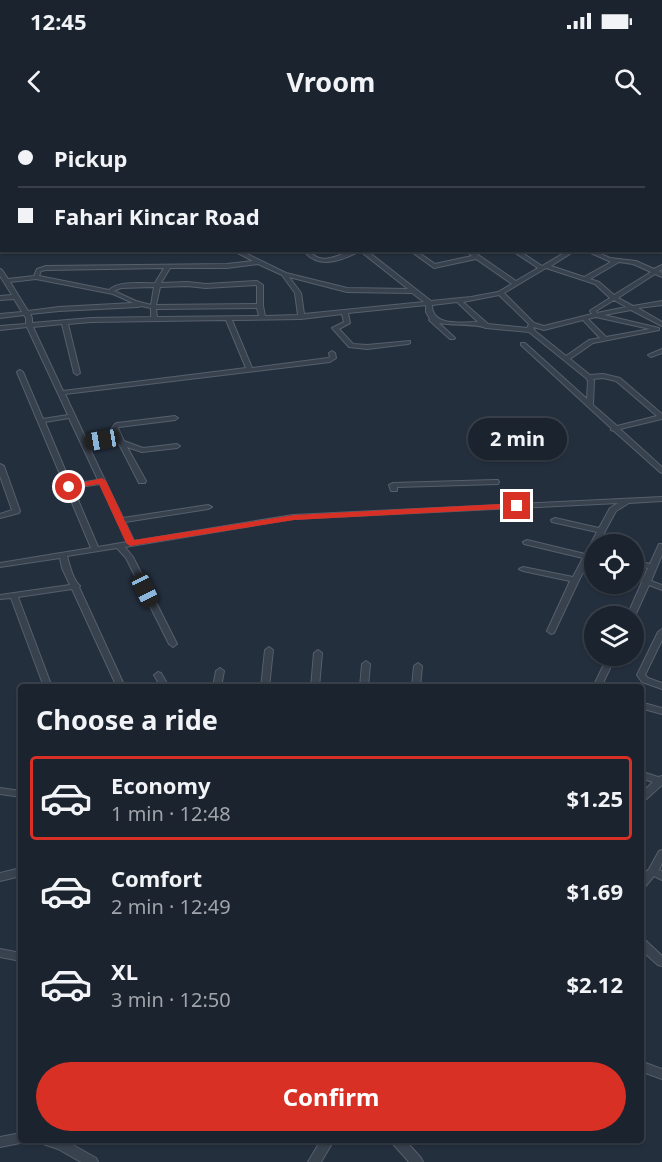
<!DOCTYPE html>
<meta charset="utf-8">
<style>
body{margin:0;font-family:"Noto Sans",sans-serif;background:#242b36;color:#f1f3f6;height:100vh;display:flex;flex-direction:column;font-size:22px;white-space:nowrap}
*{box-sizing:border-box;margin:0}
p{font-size:20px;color:#a0a4aa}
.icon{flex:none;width:33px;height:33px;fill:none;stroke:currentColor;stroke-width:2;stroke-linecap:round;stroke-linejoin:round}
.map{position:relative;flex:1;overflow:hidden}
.panel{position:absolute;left:18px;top:564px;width:626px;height:459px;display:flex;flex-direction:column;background:#1b232e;border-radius:6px;box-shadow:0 2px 4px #0004,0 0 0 2px #39404a}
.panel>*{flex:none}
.hud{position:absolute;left:0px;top:0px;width:663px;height:132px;box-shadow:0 2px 4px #0004,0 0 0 2px #39404a;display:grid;align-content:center;height:132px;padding:0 18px;background:#1b232e}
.tools{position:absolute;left:584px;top:414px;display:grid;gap:12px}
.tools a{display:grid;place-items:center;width:60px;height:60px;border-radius:50%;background:#1b232e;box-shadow:0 2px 4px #0004,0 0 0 2px #39404a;font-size:30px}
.end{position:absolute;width:27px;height:27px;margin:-14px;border:8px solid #d93025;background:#fff;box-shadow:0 0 0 3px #fff}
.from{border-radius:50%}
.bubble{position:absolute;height:42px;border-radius:21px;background:#1b232e;box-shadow:0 2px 4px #0004,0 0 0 2px #39404a;font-size:20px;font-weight:700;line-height:42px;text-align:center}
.car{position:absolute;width:18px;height:36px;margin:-18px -9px;border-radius:8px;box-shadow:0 0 4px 2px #0007;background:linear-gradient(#222 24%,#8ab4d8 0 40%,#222 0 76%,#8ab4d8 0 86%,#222 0)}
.hud b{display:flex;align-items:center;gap:21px;height:57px;font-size:22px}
.hud b+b{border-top:2px solid #39404a}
.hud i{width:15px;height:15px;background:#f1f3f6}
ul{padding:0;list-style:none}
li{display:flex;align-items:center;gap:18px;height:84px;margin:0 12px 9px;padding:0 6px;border:3px solid transparent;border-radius:6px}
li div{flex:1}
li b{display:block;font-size:22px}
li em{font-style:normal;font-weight:700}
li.selected{border-color:#d93025}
li>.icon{width:54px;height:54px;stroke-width:1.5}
h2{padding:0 18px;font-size:27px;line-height:72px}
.button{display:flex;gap:12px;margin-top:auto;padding:12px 18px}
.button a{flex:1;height:69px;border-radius:36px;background:#d93025;color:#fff;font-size:24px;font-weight:700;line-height:69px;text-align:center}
.status{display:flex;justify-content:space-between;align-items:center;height:42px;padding:0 30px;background:#1b232e;direction:ltr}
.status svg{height:16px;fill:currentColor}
header{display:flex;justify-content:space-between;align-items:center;height:78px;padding:0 18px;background:#1b232e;font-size:27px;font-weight:700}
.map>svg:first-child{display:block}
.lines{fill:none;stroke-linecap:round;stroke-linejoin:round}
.street-casing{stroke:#565f6c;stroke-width:2}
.street{fill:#38414e;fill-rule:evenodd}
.route{fill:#d93025}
</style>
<div class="status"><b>12:45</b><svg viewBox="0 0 49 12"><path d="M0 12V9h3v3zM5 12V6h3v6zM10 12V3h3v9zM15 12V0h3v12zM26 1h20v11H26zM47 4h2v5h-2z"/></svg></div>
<header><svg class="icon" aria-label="back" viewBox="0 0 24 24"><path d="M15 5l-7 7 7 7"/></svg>Vroom<svg class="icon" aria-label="search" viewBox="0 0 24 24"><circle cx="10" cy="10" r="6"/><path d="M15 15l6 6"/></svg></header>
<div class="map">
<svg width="662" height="1042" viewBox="0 0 662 1042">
<rect width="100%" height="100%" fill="#242f3e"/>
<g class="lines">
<defs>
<path id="street" d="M21 0H25L26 2H21Z
M74 0H84L81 2H68Z
M142 0H154L151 2H136Z
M264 0H274L271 2H258Z
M337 0H342L344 2H338Z
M449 0H453L454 2H449Z
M488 0H493L495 2H489Z
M525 0H530L532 2H526Z
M549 0H556L554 2H545Z
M662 129V133L659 130H662Z
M232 130H239L286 153 347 168 408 169 360 131C341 141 318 150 303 130H308C323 148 339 133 356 130 359 130 363 130 366 130L431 181 471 177 498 172 512 164 476 139 434 148 409 130H415L435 144 472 136 465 130H471L516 161 538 148 511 130H518L542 146 569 130H576L551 146 584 157 611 142 584 130H592L610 138 636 141 654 149 662 145V149L659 151 662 153V157L655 154 618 178 633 186 662 181V185L638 188 662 202V206L631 190 604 195 659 208V210L593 223 570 239 590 255 603 254 620 258 662 294V299L620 309 662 347V353L660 352 614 311 611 310V308L521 225V223H525L587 279 588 261 586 258 529 212 486 208C475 203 453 206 439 203L455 218 454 219H450L430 201 429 200 430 199 426 192V185L348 193 350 203 339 209 353 224 367 225 410 221V223L408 224 367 229 349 227 332 208 344 202 342 194 301 199 232 200 252 248 328 238 330 237 329 233 332 231 335 233 336 238 330 242 65 274 87 321 115 317 112 308 115 304 117 303 175 296 178 298 175 300 119 307 118 308 124 321 143 328 177 324 180 326 177 328 142 332 127 327 146 361 145 363H139L138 361 117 320 88 325 123 398 208 385 212 387 208 389 125 402 134 421 293 395 662 377V381L629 383 616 391 598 424H594V432L579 460 554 513 551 514 547 511 570 461 523 451 519 449 523 447 573 457 583 438 524 424 523 422 527 420 585 434 597 412 552 402 551 400 555 398 599 408 610 388 618 383 293 399 125 427 133 437 177 524 173 527 169 524 126 438 117 428 67 436C70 447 73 459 80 466L79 467 125 567H117L72 469 18 477 52 567H44L11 478 0 479V475L70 465 62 448 60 438 0 447V443L91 428 17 252 18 251 20 250 23 252 43 299 68 295 27 207 0 210V206L26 204V198L24 195 0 198V194L22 192 14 179 0 180V176L12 175 0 156V149L2 150 8 159 34 156 37 149 46 146 227 144 253 141ZM619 142 633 144 651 152 614 175 599 162 590 159ZM258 144 282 155 295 173 298 195 265 196 263 186V165L257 161 206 164 187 162 161 163 170 148H227ZM164 148 155 163C141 164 120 160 109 170L39 156 41 151 46 150ZM546 148 595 164 610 178 591 190 590 191 592 194 544 206 534 203 504 173ZM289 157 347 172 412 173 424 182 304 194 301 173ZM36 159 113 174 133 183 59 187 28 191 10 162ZM256 165 257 166V184L156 185 160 167 187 166 206 168ZM154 167 151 185 136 181 114 171 121 168ZM499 175 529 204 527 208 488 204 463 182ZM614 180 626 187 597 193 596 191ZM457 182 478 202C462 202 432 207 432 185ZM141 186 151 188V197L91 198 32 203V198L30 194 59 191 138 187ZM257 188 259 196 157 197 156 189ZM596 197 650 209 606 217 588 199ZM226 200 246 248 63 271 33 207 62 204 74 253 77 255 80 253 68 204 91 202ZM583 200 600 218 589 220 566 236 535 211 533 207 544 210ZM603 258 616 261 657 296 617 306 593 285 594 261 593 259ZM69 298 98 360 71 364 45 302ZM100 364 127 422 98 427 73 368Z
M662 229V233L651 237 648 235Z
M0 344 4 346 20 391 19 393 0 398V394L12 390 0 356Z
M495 360H498L499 362 498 364 397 367V371H391L389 365 393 363Z
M659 424H662V435L651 461 662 465V470L649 465 634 498 633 496H627L642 462 641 461 643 459 648 448 633 444V440L650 444Z
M662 509V520L645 555 648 558 662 563V569L642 562 637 555 658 512Z
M269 527 273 530 269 567H261L265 530Z
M318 530 322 533 319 567H311L314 533Z
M608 536H616L601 567H593Z
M366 541 370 544 368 567H360L362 544Z
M418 543 422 546 420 567H412L414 546Z
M220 548 224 551 221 567H213L216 551Z
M158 552 161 553 169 567H161L154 555Z
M640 582 662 588V594L640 588Z
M640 651 658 657 662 656V665L643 682 640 683V674L653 662 640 658Z
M0 668 21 671V677L0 674Z
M662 730V743L659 750 662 751V760L654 756 644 768 640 769V758L649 749 659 731Z
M21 748V756L0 761V753Z
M640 818 644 819 662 836V846L658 845 640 829Z
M0 829 21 833V841L0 837Z
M640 941 662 949V959L640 951Z
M21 1013V1020H26L25 1022 0 1027V1017Z
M41 1020H63L66 1021 96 1038 98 1042H81L58 1029 43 1024Z
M321 1020H334L321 1042H308Z
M391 1020H405L421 1038 423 1042H409L393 1024Z"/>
</defs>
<use href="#street" class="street-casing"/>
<use href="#street" class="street"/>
</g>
<path class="route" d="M102 358 106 361 134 420 294 395 517 383 521 386 517 388 294 400 130 426 126 423 99 364 69 369 65 367Z"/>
</svg>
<div class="tools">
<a><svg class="icon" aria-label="locate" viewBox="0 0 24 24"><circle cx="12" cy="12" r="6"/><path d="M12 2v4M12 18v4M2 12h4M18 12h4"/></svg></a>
<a><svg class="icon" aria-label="layers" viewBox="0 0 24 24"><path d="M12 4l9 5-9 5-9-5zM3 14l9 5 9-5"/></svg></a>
</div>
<i class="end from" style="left:69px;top:367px"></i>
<i class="end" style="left:517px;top:386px"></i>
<div class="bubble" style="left:468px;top:298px;width:99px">2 min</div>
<i class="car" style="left:102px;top:320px;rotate:260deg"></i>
<i class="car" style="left:145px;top:470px;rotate:154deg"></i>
<div class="hud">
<b><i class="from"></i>Pickup</b>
<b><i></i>Fahari Kincar Road</b>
</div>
<section class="panel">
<h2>Choose a ride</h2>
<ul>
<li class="selected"><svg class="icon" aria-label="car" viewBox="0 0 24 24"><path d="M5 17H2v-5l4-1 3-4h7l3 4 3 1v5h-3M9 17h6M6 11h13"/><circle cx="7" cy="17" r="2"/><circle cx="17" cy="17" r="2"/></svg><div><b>Economy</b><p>1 min · 12:48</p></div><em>$1.25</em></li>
<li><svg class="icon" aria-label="car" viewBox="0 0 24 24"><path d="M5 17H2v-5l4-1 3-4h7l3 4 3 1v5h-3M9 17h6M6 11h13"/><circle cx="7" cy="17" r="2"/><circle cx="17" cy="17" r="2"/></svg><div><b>Comfort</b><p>2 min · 12:49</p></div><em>$1.69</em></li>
<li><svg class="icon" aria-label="car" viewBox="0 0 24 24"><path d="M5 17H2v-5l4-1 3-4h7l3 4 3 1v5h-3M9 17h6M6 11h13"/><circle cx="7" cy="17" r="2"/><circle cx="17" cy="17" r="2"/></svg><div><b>XL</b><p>3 min · 12:50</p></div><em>$2.12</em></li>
</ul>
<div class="button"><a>Confirm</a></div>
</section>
</div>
